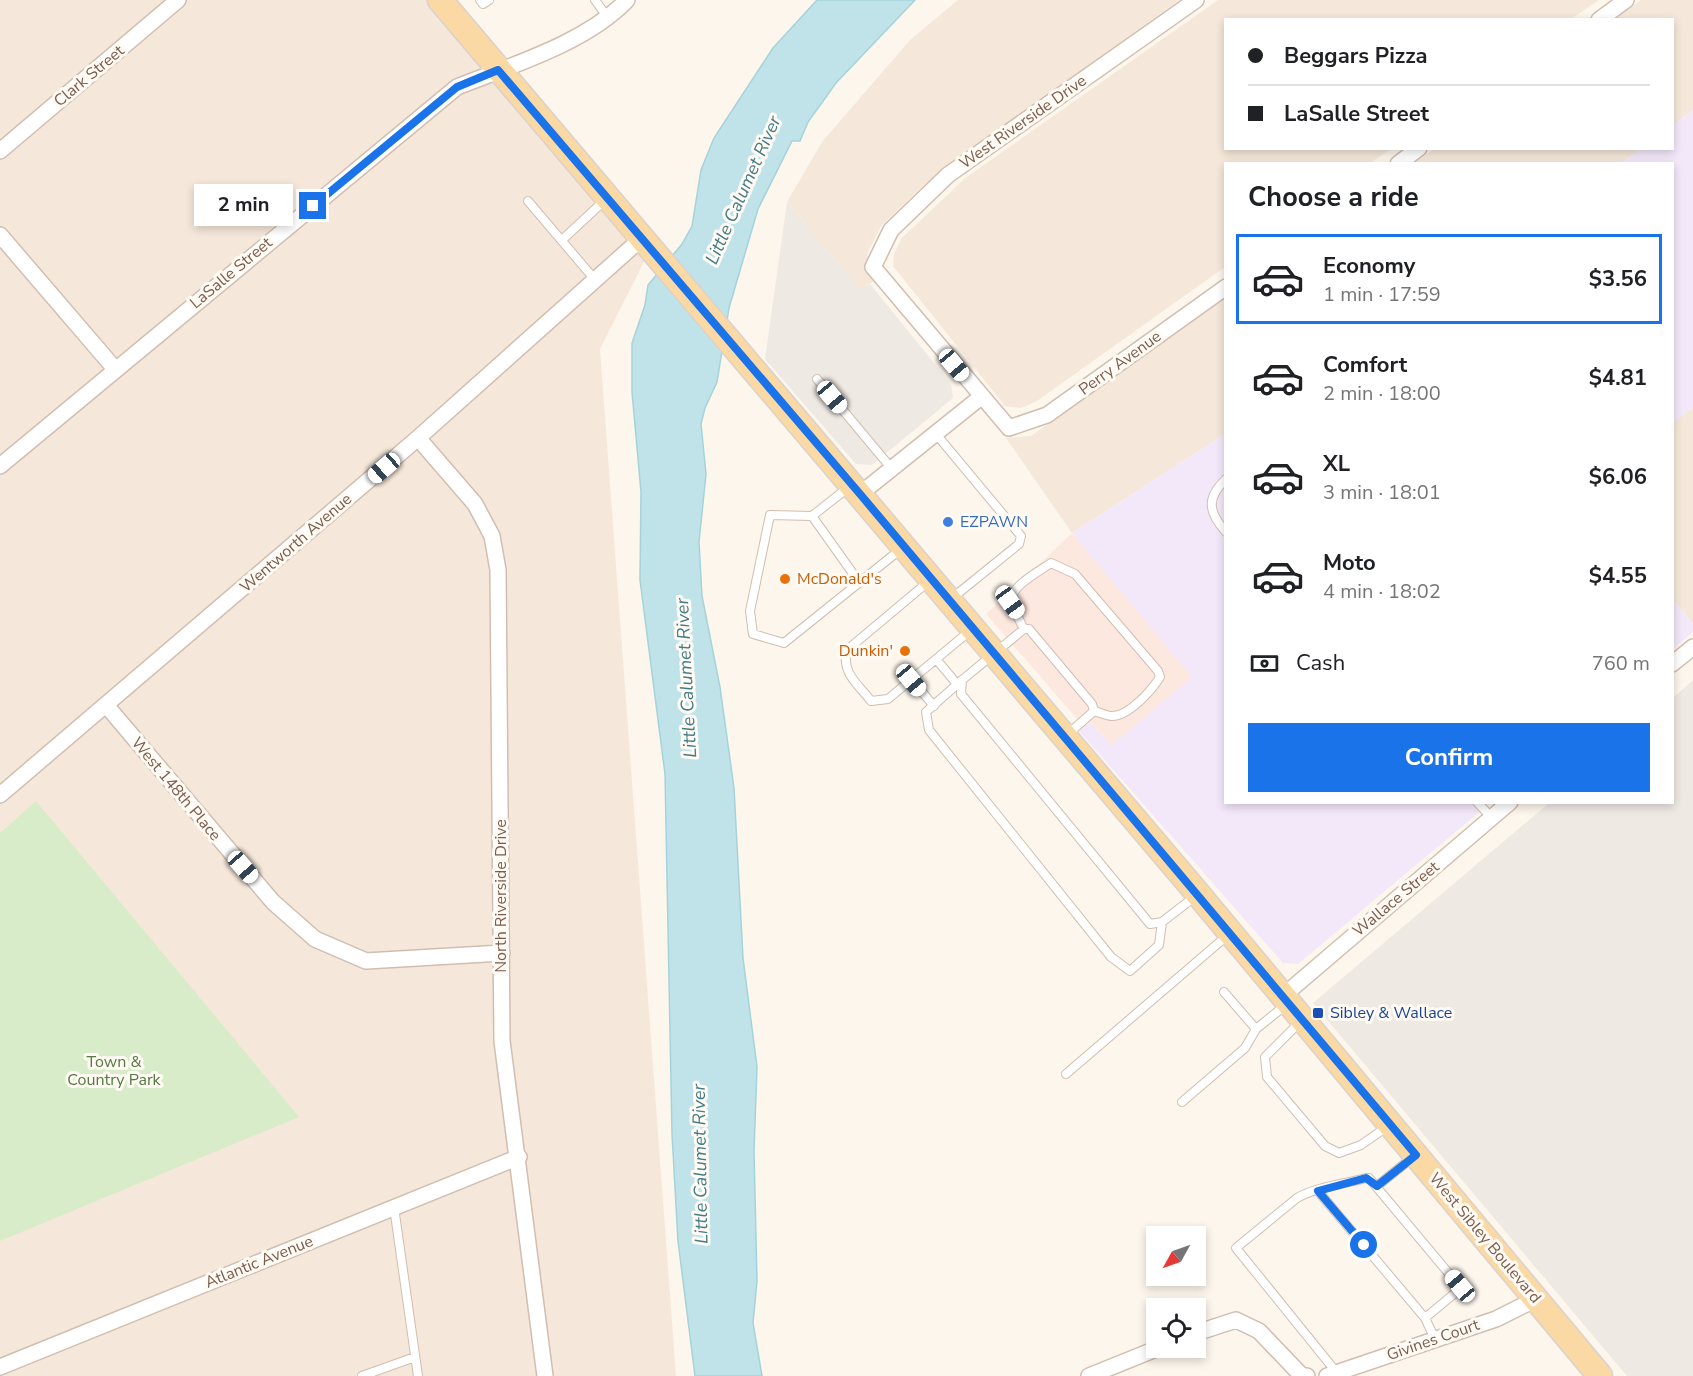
<!DOCTYPE html>
<meta charset="utf-8">
<style>
body{margin:0;font-family:"Nunito Sans",sans-serif;background:#f6f6f6;color:#202124;height:100vh;display:flex;flex-direction:column;font-size:22px;white-space:nowrap}
*{box-sizing:border-box;margin:0}
p{font-size:20px;color:#757577}
.icon{flex:none;width:33px;height:33px;fill:none;stroke:currentColor;stroke-width:2;stroke-linecap:round;stroke-linejoin:round}
.map{position:relative;flex:1;overflow:hidden}
.panel{position:absolute;left:1224px;top:162px;width:450px;height:642px;display:flex;flex-direction:column;background:#fff;border-radius:0px;box-shadow:0 3px 9px #0003}
.panel>*{flex:none}
.top-card{position:absolute;left:1224px;top:18px;width:450px;height:132px;border-radius:0px;box-shadow:0 3px 9px #0003;display:grid;align-content:center;height:132px;padding:0 24px;background:#fff}
.needle{width:39px;rotate:230deg}
.controls{position:absolute;left:1146px;top:1226px;display:grid;gap:12px}
.controls a{display:grid;place-items:center;width:60px;height:60px;border-radius:0px;background:#fff;box-shadow:0 3px 9px #0003;font-size:30px}
.end{position:absolute;width:27px;height:27px;margin:-14px;border:8px solid #1a73e8;background:#fff;box-shadow:0 0 0 3px #fff}
.from{border-radius:50%}
.bubble{position:absolute;height:42px;border-radius:0px;background:#fff;box-shadow:0 3px 9px #0003;font-size:20px;font-weight:700;line-height:42px;text-align:center}
.car{position:absolute;width:18px;height:36px;margin:-18px -9px;border-radius:8px;box-shadow:0 0 4px 2px #0007;background:linear-gradient(#fff 24%,#345 0 40%,#fff 0 76%,#345 0 86%,#fff 0)}
.top-card b{display:flex;align-items:center;gap:21px;height:57px;font-size:22px}
.top-card b+b{border-top:2px solid #e0e0e0}
.top-card i{width:15px;height:15px;background:#202124}
ul{padding:0;list-style:none}
li{display:flex;align-items:center;gap:18px;height:90px;margin:0 12px 9px;padding:0 12px;border:3px solid transparent;border-radius:0px}
li div{flex:1}
li b{display:block;font-size:22px}
li em{font-style:normal;font-weight:700}
li.current{border-color:#1a73e8}
li>.icon{width:54px;height:54px;stroke-width:1.5}
h2{padding:0 24px;font-size:27px;line-height:72px}
.pay{display:flex;align-items:center;gap:15px;height:66px;padding:0 24px;font-size:22px}
.pay p{margin-inline-start:auto}
.button{display:flex;gap:12px;margin-top:auto;padding:12px 24px}
.button a{flex:1;height:69px;border-radius:0px;background:#1a73e8;color:#fff;font-size:24px;font-weight:700;line-height:69px;text-align:center}
.map>svg:first-child{display:block}
.residential{fill:#f5e8da}
.commercial{fill:#fde8e0}
.industrial{fill:#efe9e4}
.education{fill:#f3e8fa}
.green{fill:#d8ecc9}
.water{fill:#bfe3e8;stroke:#a5d3da;stroke-width:1.5}
.lines{fill:none;stroke-linecap:round;stroke-linejoin:round}
.lane-casing{stroke:#d1beb0;stroke-width:10}
.street-casing{stroke:#d1beb0;stroke-width:18}
.primary-casing{stroke:#dad1cd;stroke-width:27}
.lane{stroke:#fff;stroke-width:8}
.street{stroke:#fff;stroke-width:15}
.primary{stroke:#fbd9a5;stroke-width:24}
.route{stroke:#1a73e8;stroke-width:8}
.shop-dot{fill:#3f7fe0;stroke:#fffaf3;stroke-width:2}
.food-dot{fill:#e8710a;stroke:#fffaf3;stroke-width:2}
.transit-dot{fill:#1a4fb4;stroke:#fffaf3;stroke-width:2}
.labels{text-anchor:middle;dominant-baseline:central;stroke-width:6;stroke-linejoin:round;paint-order:stroke}
.street-label{font-size:16px;fill:#7a5c4d;stroke:#fffaf3}
.shop-label{font-size:16px;fill:#366cbe;stroke:#fffaf3;text-anchor:start}
.food-label{font-size:16px;fill:#c56008;stroke:#fffaf3;text-anchor:start}
.transit-label{font-size:16px;fill:#164399;stroke:#fffaf3;text-anchor:start}
.park-label{font-size:16px;fill:#537a41;stroke:#fffaf3}
.water-label{font-size:18px;font-style:italic;fill:#437c86;stroke:#fffaf3}
</style>
<div class="map">
<svg width="1693" height="1376" viewBox="0 0 1693 1376">
<rect width="100%" height="100%" fill="#fdf6ec"/>
<path class="residential" d="M0 0H440L651 248 600 349 676 1376H0Z
M958 0H1179L925 184 881 226 868 252 866 265 876 279 861 291 787 202 822 142 910 40Z
M1218 0H1599L1571 19 1226 20V148L1391 149 1370 163 1226 164 1225 267 1037 401 1021 408 1005 406 893 266 894 254 901 239 964 179Z
M1641 0H1693V110L1673 125 1672 20H1614Z
M1434 149H1641L1621 163 1413 164Z
M1225 298V434L1072 533 1006 438 1031 436Z
M1693 407V624L1673 600 1672 423Z"/>
<path class="commercial" d="M1072 533 1193 677 1112 745 1090 722 1084 727 986 614Z"/>
<path class="industrial" d="M787 202 861 291 870 284 951 384 953 398 872 465 856 464 765 359Z
M1693 680V1376H1627L1313 1003 1549 803 1672 802 1673 698Z"/>
<path class="education" d="M1693 110V407L1673 423 1672 164 1621 163 1641 149 1672 148 1673 125Z
M1225 434 1226 802 1490 803 1298 964 1283 963 1079 731 1090 722 1112 745 1192 677 1072 533Z
M1673 600 1693 624V632L1673 649Z"/>
<path class="green" d="M36 801 299 1117 0 1241V833Z"/>
<path class="water" d="M817 0H915L836 83 808 122 800 141H792L758 209 729 308 717 382 705 408 701 424 706 474 699 542 702 596 720 687 734 788 743 958 757 1067 754 1151 757 1281 753 1323 762 1376H695L678 1241 672 1134 665 774 640 580 641 492 632 392V343L645 305 648 285 682 244 692 226 701 170 714 138 773 48Z"/>
<g class="lines">
<defs>
<path id="lane" d="M480 0 483 4 489 0
M595 0 608 18
M528 201 596 281
M562 240 605 200
M817 379 892 469
M936 434 1021 536 1019 544 951 599
M1226 479C1206 498 1208 512 1226 532
M849 487 812 516 770 515 750 611 753 634 784 643 901 549
M812 516 859 582
M928 582 847 650C841 673 858 684 871 701L888 699 971 630
M1024 629 962 680 961 694 1150 924 1162 922 1197 895
M936 659 957 684
M911 679 934 706
M962 680 926 712 929 730 1111 957 1130 971 1159 945 1162 922
M1068 734 1094 711 1092 704 1029 629H1024L1010 602C1012 585 1038 572 1051 563L1075 574 1158 671 1160 677C1152 690 1129 716 1112 716 1107 716 1099 712 1094 711
M1477 802 1492 818
M1224 992 1256 1029 1287 1004
M1299 1023 1265 1057 1267 1077 1325 1146 1339 1153 1361 1145 1388 1126
M1066 1074 1229 934
M1182 1102 1245 1048 1256 1029
M1377 1186 1413 1157
M1318 1191 1425 1318 1461 1288 1369 1178H1366C1344 1184 1316 1187 1297 1198L1236 1248 1337 1373
M394 1207 418 1376
M1425 1318 1435 1339
M362 1376 415 1357"/>
<path id="street" d="M1196 0 948 175 891 230 873 267 1009 428 1047 415 1226 287
M1599 20 1626 0
M0 151 178 0
M1398 164 1419 148
M0 235 115 369
M418 438 475 504 492 536 498 570 502 1041 545 1376
M0 466 457 87C512 65 586 43 627 0
M860 494 981 397
M1672 664 1693 647
M106 705 273 902 315 939 366 961 502 953
M0 795 418 438 642 238
M1283 996 1510 802
M1196 1333 1236 1320 1259 1331 1302 1376H1307
M0 1367 519 1157
M1089 1376 1161 1347
M1327 1376 1496 1319 1536 1299"/>
<path id="primary" d="M440 0 1193 888 1600 1376"/>
</defs>
<use href="#lane" class="lane-casing"/>
<use href="#street" class="street-casing"/>
<use href="#primary" class="primary-casing"/>
<use href="#lane" class="lane"/>
<use href="#street" class="street"/>
<use href="#primary" class="primary"/>
</g>
<g class="lines">
<path class="route" d="M313 206 457 87 498 70 860 494 1416 1155 1377 1186 1366 1178 1318 1191 1364 1245"/>
</g>
<circle class="shop-dot" cx="948" cy="522" r="6"/>
<g class="food-dot">
<circle cx="785" cy="579" r="6"/>
<circle cx="905" cy="651" r="6"/>
</g>
<rect class="transit-dot" x="1312" y="1007" width="12" height="12" rx="3"/>
<g class="labels">
<g class="street-label">
<text transform="translate(89 76) rotate(-40)">Clark Street</text>
<text transform="translate(1023 122) rotate(-35)">West Riverside Drive</text>
<text transform="translate(231 273) rotate(-40)">LaSalle Street</text>
<text transform="translate(1120 363) rotate(-36)">Perry Avenue</text>
<text transform="translate(296 543) rotate(-41)">Wentworth Avenue</text>
<text transform="translate(176 789) rotate(50)">West 148th Place</text>
<text transform="translate(501 896) rotate(-90)">North Riverside Drive</text>
<text transform="translate(1396 899) rotate(-40)">Wallace Street</text>
<text transform="translate(1485 1238) rotate(50)">West Sibley Boulevard</text>
<text transform="translate(259 1262) rotate(-22)">Atlantic Avenue</text>
<text transform="translate(1433 1340) rotate(-19)">Givines Court</text>
</g>
<g class="shop-label">
<text x="960" y="522">EZPAWN</text>
</g>
<g class="food-label">
<text x="797" y="579">McDonald's</text>
<text x="893" y="651" text-anchor="end">Dunkin'</text>
</g>
<g class="transit-label">
<text x="1330" y="1013">Sibley &amp; Wallace</text>
</g>
<g class="park-label">
<text x="114" y="1062">Town &amp;<tspan x="114" dy="18">Country Park</tspan></text>
</g>
<g class="water-label">
<text transform="translate(743 190) rotate(-66)">Little Calumet River</text>
<text transform="translate(686 678) rotate(-93)">Little Calumet River</text>
<text transform="translate(700 1164) rotate(-91)">Little Calumet River</text>
</g>
</g>
</svg>
<div class="controls">
<a><svg class="needle" viewBox="-14 -14 28 28"><path d="M0-13l5 13h-10z" fill="#e53935"/><path d="M0 13l5-13h-10z" fill="#757577"/></svg></a>
<a><svg class="icon" aria-label="locate" viewBox="0 0 24 24"><circle cx="12" cy="12" r="6"/><path d="M12 2v4M12 18v4M2 12h4M18 12h4"/></svg></a>
</div>
<i class="end from" style="left:1364px;top:1245px"></i>
<i class="end" style="left:313px;top:206px"></i>
<div class="bubble" style="left:194px;top:184px;width:99px">2 min</div>
<i class="car" style="left:954px;top:365px;rotate:140deg"></i>
<i class="car" style="left:832px;top:397px;rotate:140deg"></i>
<i class="car" style="left:384px;top:468px;rotate:229deg"></i>
<i class="car" style="left:1010px;top:602px;rotate:144deg"></i>
<i class="car" style="left:911px;top:680px;rotate:140deg"></i>
<i class="car" style="left:243px;top:867px;rotate:139deg"></i>
<i class="car" style="left:1460px;top:1286px;rotate:320deg"></i>
<div class="top-card">
<b><i class="from"></i>Beggars Pizza</b>
<b><i></i>LaSalle Street</b>
</div>
<section class="panel">
<h2>Choose a ride</h2>
<ul>
<li class="current"><svg class="icon" aria-label="car" viewBox="0 0 24 24"><path d="M5 17H2v-5l4-1 3-4h7l3 4 3 1v5h-3M9 17h6M6 11h13"/><circle cx="7" cy="17" r="2"/><circle cx="17" cy="17" r="2"/></svg><div><b>Economy</b><p>1 min · 17:59</p></div><em>$3.56</em></li>
<li><svg class="icon" aria-label="car" viewBox="0 0 24 24"><path d="M5 17H2v-5l4-1 3-4h7l3 4 3 1v5h-3M9 17h6M6 11h13"/><circle cx="7" cy="17" r="2"/><circle cx="17" cy="17" r="2"/></svg><div><b>Comfort</b><p>2 min · 18:00</p></div><em>$4.81</em></li>
<li><svg class="icon" aria-label="car" viewBox="0 0 24 24"><path d="M5 17H2v-5l4-1 3-4h7l3 4 3 1v5h-3M9 17h6M6 11h13"/><circle cx="7" cy="17" r="2"/><circle cx="17" cy="17" r="2"/></svg><div><b>XL</b><p>3 min · 18:01</p></div><em>$6.06</em></li>
<li><svg class="icon" aria-label="car" viewBox="0 0 24 24"><path d="M5 17H2v-5l4-1 3-4h7l3 4 3 1v5h-3M9 17h6M6 11h13"/><circle cx="7" cy="17" r="2"/><circle cx="17" cy="17" r="2"/></svg><div><b>Moto</b><p>4 min · 18:02</p></div><em>$4.55</em></li>
</ul>
<div class="pay"><svg class="icon" aria-label="cash" viewBox="0 0 24 24"><path d="M3 7h18v10H3z"/><circle cx="12" cy="12" r="2"/></svg>Cash<p>760 m</p></div>
<div class="button"><a>Confirm</a></div>
</section>
</div>
